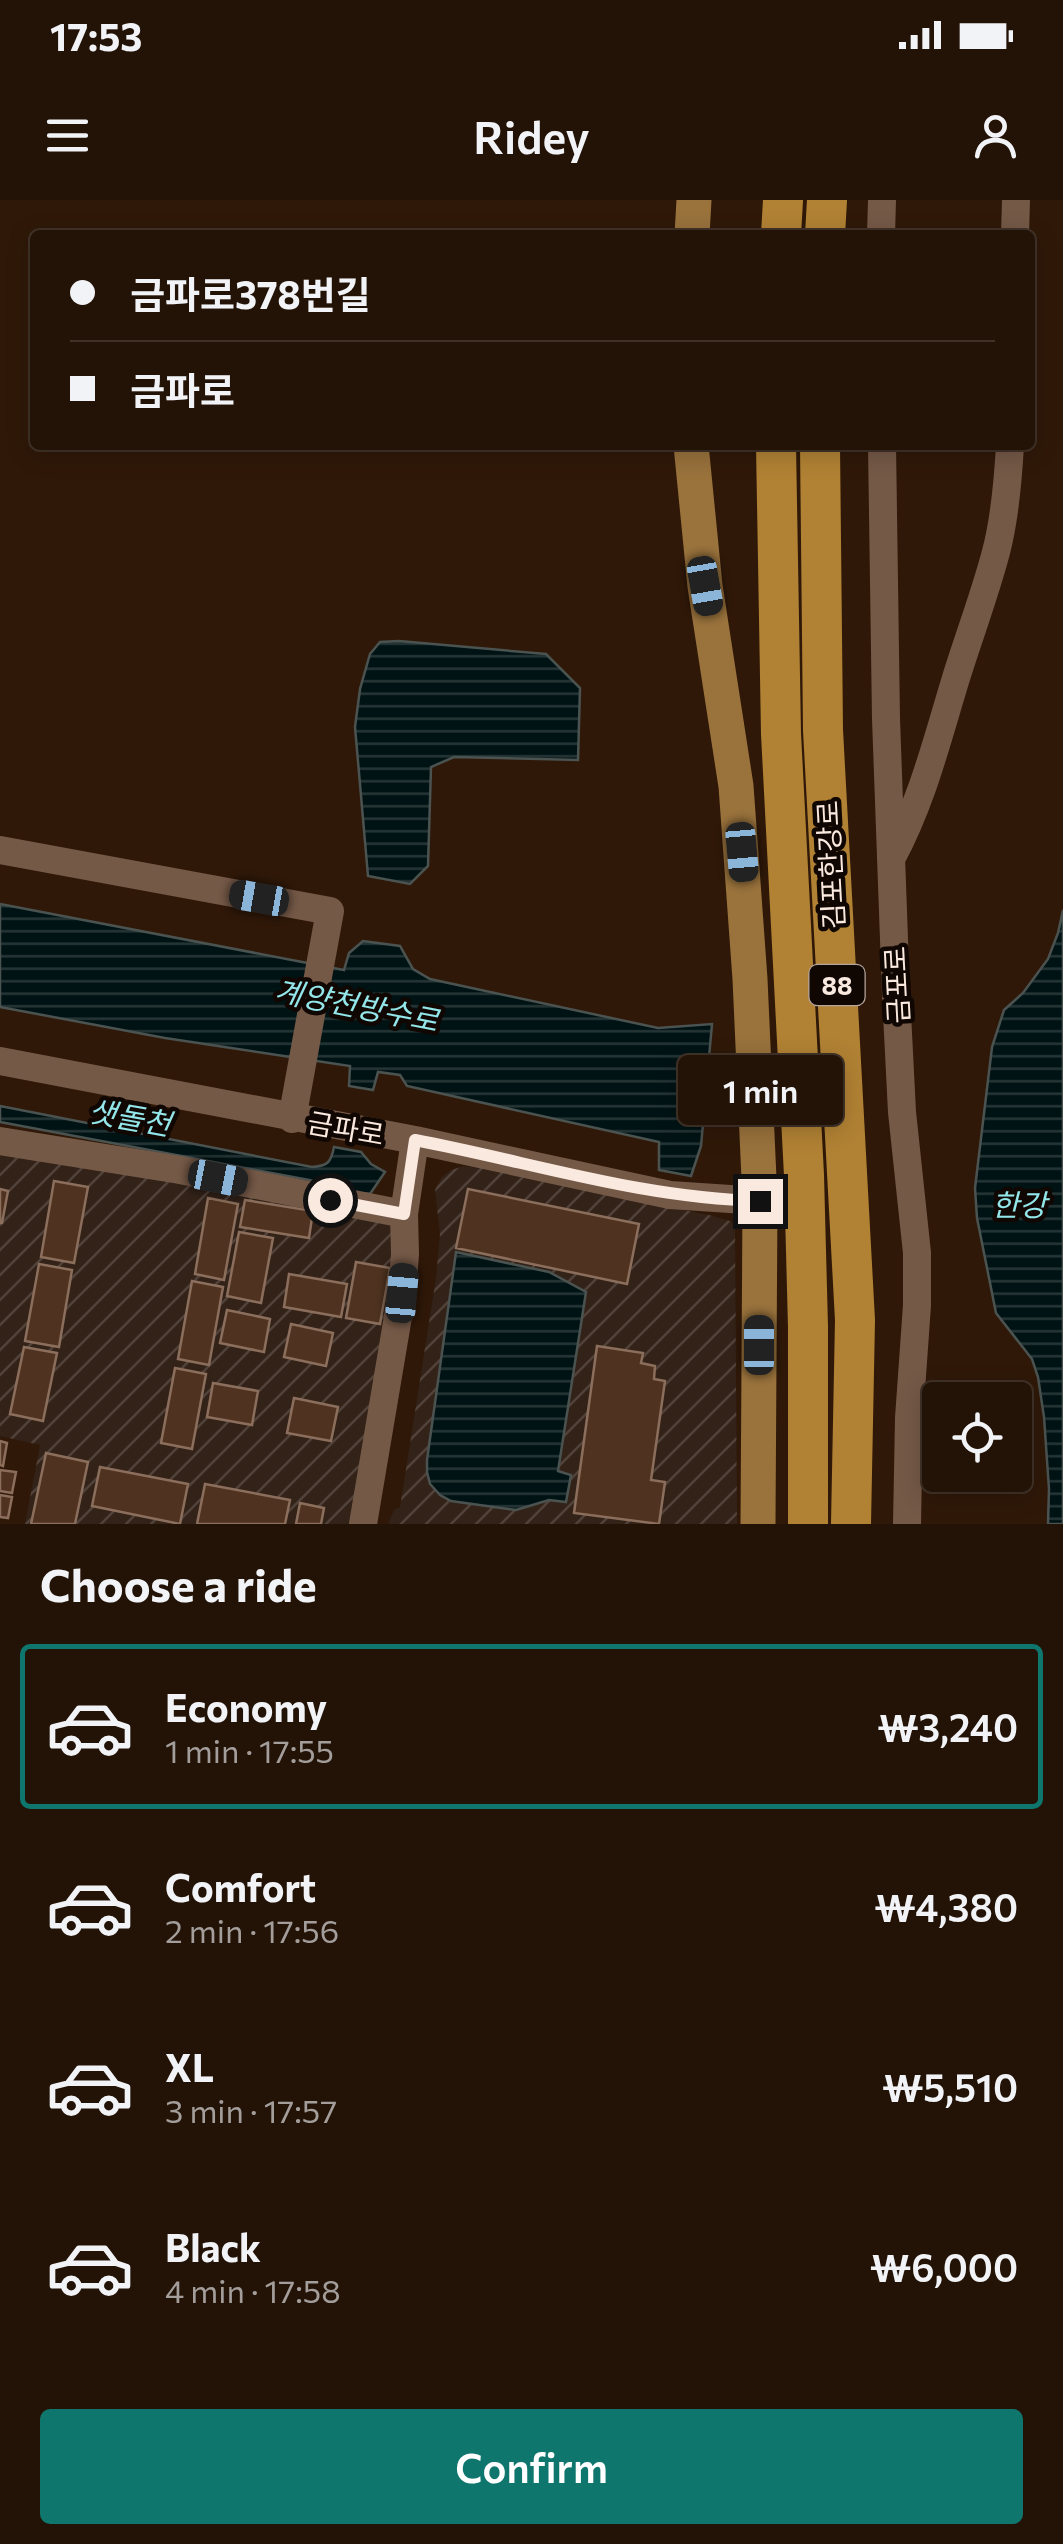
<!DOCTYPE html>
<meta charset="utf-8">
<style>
body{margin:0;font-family:Commissioner,"Noto Sans KR",sans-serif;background:#2f2014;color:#f1f3f6;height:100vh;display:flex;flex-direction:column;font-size:38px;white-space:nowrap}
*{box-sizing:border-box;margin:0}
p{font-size:32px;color:#a39e9b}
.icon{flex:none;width:55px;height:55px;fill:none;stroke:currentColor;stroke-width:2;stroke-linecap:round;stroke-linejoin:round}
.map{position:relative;height:1324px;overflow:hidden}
.details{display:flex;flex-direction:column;background:#231206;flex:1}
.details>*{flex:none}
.top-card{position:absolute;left:30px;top:30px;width:1005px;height:220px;border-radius:10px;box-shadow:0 5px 25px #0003,0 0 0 2px #403228;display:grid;align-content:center;height:220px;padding:0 40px;background:#231206}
.buttons{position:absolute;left:922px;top:1182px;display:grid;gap:20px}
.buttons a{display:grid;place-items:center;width:110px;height:110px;border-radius:10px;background:#231206;box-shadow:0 5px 25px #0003,0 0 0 2px #403228;font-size:50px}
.end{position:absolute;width:45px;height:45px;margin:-22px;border:12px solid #fae9df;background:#111;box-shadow:0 0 0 5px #111}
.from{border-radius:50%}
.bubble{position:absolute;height:70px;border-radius:10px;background:#231206;box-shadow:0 5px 25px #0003,0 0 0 2px #403228;font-size:32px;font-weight:600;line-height:70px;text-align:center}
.car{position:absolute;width:30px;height:60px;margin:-30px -15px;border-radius:12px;box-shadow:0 0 8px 2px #0007;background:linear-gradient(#222 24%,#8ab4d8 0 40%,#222 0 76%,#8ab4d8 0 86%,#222 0)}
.top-card b{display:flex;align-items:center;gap:35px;height:95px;font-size:38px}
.top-card b+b{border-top:2px solid #403228}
.top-card i{width:25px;height:25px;background:#f1f3f6}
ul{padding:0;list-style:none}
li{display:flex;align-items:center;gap:30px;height:165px;margin:0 20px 15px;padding:0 20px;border:5px solid transparent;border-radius:10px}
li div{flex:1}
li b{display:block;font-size:38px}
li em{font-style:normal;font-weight:600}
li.current{border-color:#0f766e}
li>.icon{width:90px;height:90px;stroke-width:1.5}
h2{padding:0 40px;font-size:45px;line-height:120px}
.primary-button{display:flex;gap:20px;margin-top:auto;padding:20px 40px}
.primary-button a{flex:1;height:115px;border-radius:10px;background:#0f766e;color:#fff;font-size:40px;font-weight:600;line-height:115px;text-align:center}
.status{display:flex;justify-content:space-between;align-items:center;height:70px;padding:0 50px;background:#231206;direction:ltr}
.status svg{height:28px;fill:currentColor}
header{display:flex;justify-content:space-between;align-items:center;height:130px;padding:0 40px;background:#231206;font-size:45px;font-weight:600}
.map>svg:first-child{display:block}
.industrial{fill:url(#industrial-furrows)}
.water{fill:url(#water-rules);stroke:#4b5351;stroke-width:2.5}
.building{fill:#4f3320;stroke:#8b6e5b;stroke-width:2.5}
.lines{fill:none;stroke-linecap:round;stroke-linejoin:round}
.minor{stroke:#755947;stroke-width:28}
.major{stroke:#99723c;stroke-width:35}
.highway{stroke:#b18234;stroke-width:40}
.route{stroke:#fae9df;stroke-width:12}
.labels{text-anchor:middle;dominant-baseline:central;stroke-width:9;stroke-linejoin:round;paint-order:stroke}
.shield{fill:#100602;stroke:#b4a59d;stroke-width:2.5}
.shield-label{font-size:25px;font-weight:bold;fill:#fae9df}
.street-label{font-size:28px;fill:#fae9df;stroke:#100602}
.water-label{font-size:30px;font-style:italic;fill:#93e6e9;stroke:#100602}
</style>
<div class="status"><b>17:53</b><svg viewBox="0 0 49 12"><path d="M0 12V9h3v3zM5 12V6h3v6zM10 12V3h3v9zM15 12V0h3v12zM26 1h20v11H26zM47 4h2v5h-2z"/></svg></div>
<header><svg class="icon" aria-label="menu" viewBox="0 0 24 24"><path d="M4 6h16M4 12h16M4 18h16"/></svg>Ridey<svg class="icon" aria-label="person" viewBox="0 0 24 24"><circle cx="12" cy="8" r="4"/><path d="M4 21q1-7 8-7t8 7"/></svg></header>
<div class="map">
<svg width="1063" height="1324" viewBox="0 0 1063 1324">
<defs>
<pattern id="industrial-furrows" width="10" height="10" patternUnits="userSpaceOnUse" patternTransform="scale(2.5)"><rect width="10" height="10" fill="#322218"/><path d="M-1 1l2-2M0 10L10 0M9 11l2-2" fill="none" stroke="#514239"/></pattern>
<pattern id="water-rules" width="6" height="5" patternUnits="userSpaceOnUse" patternTransform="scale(2.5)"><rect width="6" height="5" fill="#001314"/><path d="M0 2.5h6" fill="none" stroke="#263536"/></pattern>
</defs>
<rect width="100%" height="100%" fill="#2f1808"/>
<path class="industrial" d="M0 949 383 1019 391 1026 398 1043 354 1324H25L40 1245 0 1236Z
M464 966 483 968 713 1016 730 1021 735 1026 737 1324H388L394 1310 400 1307 436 1078 440 1034 435 990 441 978 451 970Z"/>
<path class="water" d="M399 441 546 454 580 488 578 560 454 557 431 567 428 666 410 684 368 676 355 527 360 489 370 454 380 442Z
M0 704 344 770 349 753 363 741 400 746 413 769 430 779 658 828 712 824 701 946 691 976 659 970V942L407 886 400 875 378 872 373 890 349 886 350 866 165 838 0 807Z
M1063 710V1324H1048L1049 1289 1044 1217 1038 1177 1032 1159 996 1113 977 1018 975 988 992 847 1004 810 1023 793 1048 759 1058 733Z
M0 906 312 967C328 966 331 962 334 947L361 952 371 964 385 972 370 994 356 993 309 980 0 922Z
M456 1052 549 1072 586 1092 558 1271 571 1275 566 1302 549 1300 516 1310 451 1301 440 1295 430 1284 427 1272V1260Z"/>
<path class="building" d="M54 981 88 987 74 1063 41 1057Z
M0 989 8 991 2 1023H0Z
M468 989 639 1024 627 1084 456 1048Z
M208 998 238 1004 224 1080 195 1074Z
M245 1000 313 1011 309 1038 240 1027Z
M239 1032 273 1038 261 1103 227 1096Z
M356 1062 390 1068 380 1124 346 1118Z
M39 1064 72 1070 59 1147 25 1141Z
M289 1074 347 1084 341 1117 284 1107Z
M192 1081 223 1087 209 1165 178 1159Z
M227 1110 270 1119 264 1152 220 1143Z
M291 1124 333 1133 326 1166 284 1157Z
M597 1146 643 1153 641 1163 655 1166 654 1179 665 1181 651 1280 665 1282 659 1324 574 1313Z
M24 1147 57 1153 43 1221 10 1214Z
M175 1168 206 1174 192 1249 161 1243Z
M213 1183 258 1191 252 1225 207 1217Z
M294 1198 338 1207 331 1241 287 1233Z
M0 1241 7 1243 3 1266 0 1265Z
M46 1253 88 1262 75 1324H31Z
M100 1267 188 1284 180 1324 92 1306Z
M0 1270 16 1272 12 1293 0 1291Z
M205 1284 290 1300 285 1324H197Z
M0 1295 12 1297 8 1318 0 1317Z
M300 1303 324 1308 321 1324H296Z"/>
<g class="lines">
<path class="minor" d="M881 35 882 0
M1015 35 1016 0
M882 245 886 519 896 794 902 912 917 1053V1105L909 1218 907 1324
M0 650 330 711 292 919
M891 659C922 602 937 540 956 478 969 436 985 394 996 352 1005 318 1008 281 1010 245
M0 861 415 940 670 995 760 1001
M0 941 180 970 404 1014 415 940
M363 1324 402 1093 405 1054 404 1014"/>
<path class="major" d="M692 35 694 0
M691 245 705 386 736 586 750 779 760 1001 758 1324"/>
<path class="highway" d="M781 35 783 0
M825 35 827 0
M776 245 781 534 804 975 808 1127V1324
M820 245 823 530 855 1120 851 1324"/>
</g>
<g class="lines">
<path class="route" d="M330 1000 404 1014 415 940C531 962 640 998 760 1001"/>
</g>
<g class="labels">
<rect class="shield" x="809.5" y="765" width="55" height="40" rx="8"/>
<g class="shield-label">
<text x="837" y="785">88</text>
</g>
<g class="street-label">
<text transform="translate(830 665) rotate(-93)">김포한강로</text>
<text transform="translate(896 785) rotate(-93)">금포로</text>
<text transform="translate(346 928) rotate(10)">금파로</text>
</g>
<g class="water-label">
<text transform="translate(357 804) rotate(11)">계양천방수로</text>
<text transform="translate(130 916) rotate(10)">샛돌천</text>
<text x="1019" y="1003">한강</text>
</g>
</g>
</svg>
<div class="buttons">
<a><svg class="icon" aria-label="locate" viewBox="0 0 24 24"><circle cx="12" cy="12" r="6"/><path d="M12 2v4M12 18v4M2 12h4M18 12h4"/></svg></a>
</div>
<i class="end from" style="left:330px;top:1000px"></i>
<i class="end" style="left:760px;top:1001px"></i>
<div class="bubble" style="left:678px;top:855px;width:165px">1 min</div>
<i class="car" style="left:705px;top:386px;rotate:170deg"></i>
<i class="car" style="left:742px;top:652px;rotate:175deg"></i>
<i class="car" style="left:259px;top:698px;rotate:280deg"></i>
<i class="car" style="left:218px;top:978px;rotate:101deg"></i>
<i class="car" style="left:402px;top:1093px;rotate:5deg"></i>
<i class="car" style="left:759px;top:1145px;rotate:0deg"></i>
<div class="top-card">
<b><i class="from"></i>금파로378번길</b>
<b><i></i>금파로</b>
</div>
</div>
<section class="details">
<h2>Choose a ride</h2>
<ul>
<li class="current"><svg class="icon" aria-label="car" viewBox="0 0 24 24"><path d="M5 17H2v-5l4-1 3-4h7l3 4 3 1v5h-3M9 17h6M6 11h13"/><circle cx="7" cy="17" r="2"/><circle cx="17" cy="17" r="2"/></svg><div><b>Economy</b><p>1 min · 17:55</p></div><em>₩3,240</em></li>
<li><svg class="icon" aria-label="car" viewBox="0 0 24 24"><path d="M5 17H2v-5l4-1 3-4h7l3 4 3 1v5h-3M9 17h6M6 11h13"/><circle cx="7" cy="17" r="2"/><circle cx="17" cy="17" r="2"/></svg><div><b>Comfort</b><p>2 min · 17:56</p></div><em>₩4,380</em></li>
<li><svg class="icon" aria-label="car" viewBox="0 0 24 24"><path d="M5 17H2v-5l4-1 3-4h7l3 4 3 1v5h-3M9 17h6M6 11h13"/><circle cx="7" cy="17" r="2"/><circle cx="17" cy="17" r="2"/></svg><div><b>XL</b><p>3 min · 17:57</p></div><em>₩5,510</em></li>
<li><svg class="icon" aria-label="car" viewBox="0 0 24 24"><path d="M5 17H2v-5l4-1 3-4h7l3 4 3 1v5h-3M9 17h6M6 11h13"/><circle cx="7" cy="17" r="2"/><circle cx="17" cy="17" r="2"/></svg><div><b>Black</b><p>4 min · 17:58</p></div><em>₩6,000</em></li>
</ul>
<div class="primary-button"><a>Confirm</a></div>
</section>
